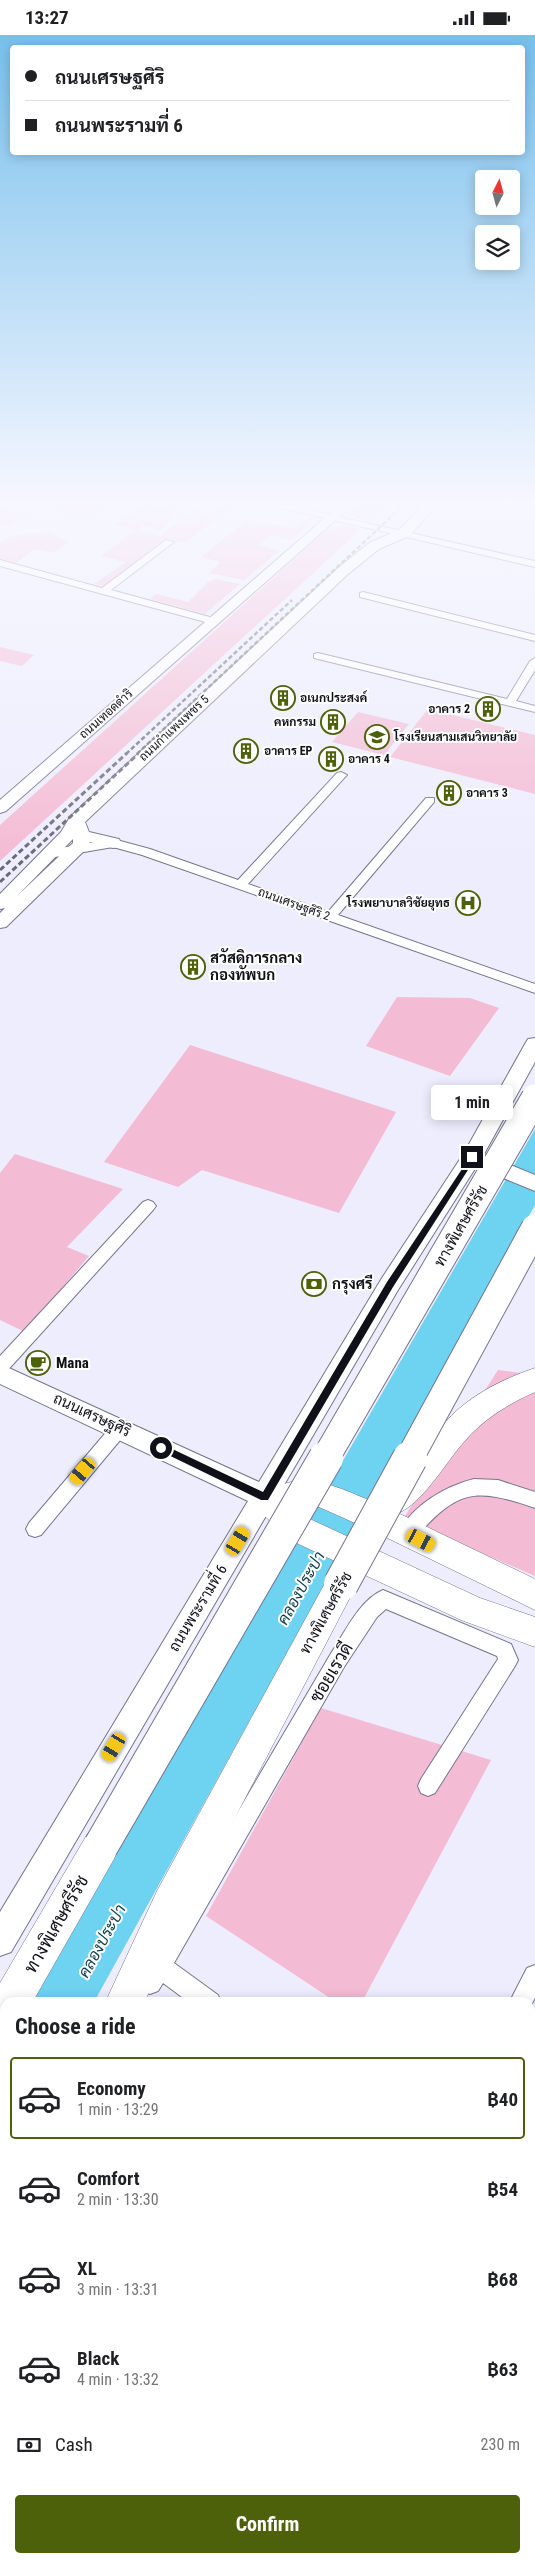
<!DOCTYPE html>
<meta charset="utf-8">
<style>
body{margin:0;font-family:"Roboto Condensed",Sarabun,sans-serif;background:#f2f2f2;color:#202124;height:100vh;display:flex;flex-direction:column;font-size:19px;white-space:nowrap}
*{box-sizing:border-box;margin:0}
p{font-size:16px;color:#757577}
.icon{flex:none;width:28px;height:28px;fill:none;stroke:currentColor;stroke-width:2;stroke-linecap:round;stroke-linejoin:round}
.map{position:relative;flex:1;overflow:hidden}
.details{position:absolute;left:0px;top:1962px;width:535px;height:566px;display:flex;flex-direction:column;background:#fff;border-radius:15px 15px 0 0;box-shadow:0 2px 12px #0003}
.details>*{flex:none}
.banner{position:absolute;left:10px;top:10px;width:515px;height:110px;border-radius:5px;box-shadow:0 2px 12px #0003;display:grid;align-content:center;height:110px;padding:0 15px;background:#fff}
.needle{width:32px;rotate:6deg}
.tools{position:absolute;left:475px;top:135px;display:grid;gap:10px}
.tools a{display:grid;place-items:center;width:45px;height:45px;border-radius:5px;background:#fff;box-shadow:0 2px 12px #0003;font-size:25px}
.end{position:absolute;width:22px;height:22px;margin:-11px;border:6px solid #101019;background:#fff;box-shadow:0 0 0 2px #fff}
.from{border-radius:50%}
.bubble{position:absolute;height:35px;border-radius:5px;background:#fff;box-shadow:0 2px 12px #0003;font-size:16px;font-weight:700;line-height:35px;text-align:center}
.car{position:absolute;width:15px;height:30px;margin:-15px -8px;border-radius:6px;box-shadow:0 0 4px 1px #0007;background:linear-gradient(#f5c518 24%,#345 0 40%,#f5c518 0 76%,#345 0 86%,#f5c518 0)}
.banner b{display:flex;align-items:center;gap:18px;height:48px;font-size:19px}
.banner b+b{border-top:1px solid #e0e0e0}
.banner i{width:12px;height:12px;background:#202124}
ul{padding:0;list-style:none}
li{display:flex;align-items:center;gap:15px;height:82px;margin:0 10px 8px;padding:0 5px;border:2px solid transparent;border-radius:5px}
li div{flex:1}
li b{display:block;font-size:19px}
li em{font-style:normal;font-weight:700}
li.selected{border-color:#4d610b}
li>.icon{width:45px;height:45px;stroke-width:1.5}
h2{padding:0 15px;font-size:22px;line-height:60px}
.pay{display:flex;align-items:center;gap:12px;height:55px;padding:0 15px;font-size:19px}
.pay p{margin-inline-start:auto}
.primary-button{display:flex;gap:10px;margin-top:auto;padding:10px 15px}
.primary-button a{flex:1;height:58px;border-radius:5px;background:#4d610b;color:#fff;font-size:20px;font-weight:700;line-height:58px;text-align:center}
.status{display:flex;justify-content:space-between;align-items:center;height:35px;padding:0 25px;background:#fff;direction:ltr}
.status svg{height:14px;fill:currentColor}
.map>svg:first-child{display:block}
.green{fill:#f4bbd4}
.water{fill:#6ed2f1}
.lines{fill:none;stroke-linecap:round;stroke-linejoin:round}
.stream{stroke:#6ed2f1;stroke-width:3}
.street-casing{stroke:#75758e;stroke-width:2}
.secondary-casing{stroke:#75758e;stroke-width:2}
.highway-casing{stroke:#75758e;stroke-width:1}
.street{fill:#fff;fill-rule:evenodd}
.secondary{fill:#fff;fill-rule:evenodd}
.highway{fill:#fff;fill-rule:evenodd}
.rail-far1{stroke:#6a6a76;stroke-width:2.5;stroke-dasharray:4.5 2.5;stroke-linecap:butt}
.rail{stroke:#6a6a76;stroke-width:3;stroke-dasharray:5.5 3;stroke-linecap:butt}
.highway-bridge-far1-casing{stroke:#75758e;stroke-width:29;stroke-linecap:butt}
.highway-bridge-casing{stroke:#75758e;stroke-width:36;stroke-linecap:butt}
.highway-bridge-far1{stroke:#fff;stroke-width:27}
.highway-bridge{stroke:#fff;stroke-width:34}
.route{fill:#101019}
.labels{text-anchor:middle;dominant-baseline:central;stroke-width:4;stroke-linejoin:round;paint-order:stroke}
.far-poi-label{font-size:12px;font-weight:bold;fill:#101019;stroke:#fff;text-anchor:start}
.far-street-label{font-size:12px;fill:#101019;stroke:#fff}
.poi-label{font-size:15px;font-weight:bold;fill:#101019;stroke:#fff;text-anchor:start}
.street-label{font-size:15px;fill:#101019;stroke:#fff}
.water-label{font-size:16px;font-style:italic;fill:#0d3c49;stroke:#fff}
.near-street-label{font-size:18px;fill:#101019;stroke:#fff}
</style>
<div class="status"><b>13:27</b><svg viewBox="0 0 49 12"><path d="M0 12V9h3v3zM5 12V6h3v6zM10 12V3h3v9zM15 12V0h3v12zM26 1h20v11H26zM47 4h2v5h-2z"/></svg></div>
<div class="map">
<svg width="535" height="2528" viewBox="0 0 535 2528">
<rect width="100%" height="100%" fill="#ededfe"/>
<path class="green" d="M42 468H109L88 483 39 471Z
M144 468 165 473 172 468 183 471 161 495 142 490 137 495 160 501 204 468H210L201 477 210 479 222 468H237L185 508 170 504 106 552 94 549 126 527 101 521 136 495 115 490Z
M360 468H389L368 487 348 479Z
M4 473 29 479 9 492 0 490V476Z
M310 481 317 482 291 505 271 500 260 510 279 516 244 545 209 538 221 527 201 522 246 486 296 493Z
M347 489 360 495 0 826V790L325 496Z
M50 497 69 507 54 518 34 514 16 528 0 524V508L12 501Z
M215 544 240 549 205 579 150 564 156 559 188 567 208 547Z
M0 612 34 620 22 631 0 626Z
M428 674 535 700V759L390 722Z
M358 677 409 689 384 720 332 707Z
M397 962 470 963 499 973 450 1041 366 1011Z
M190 1010 396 1077 339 1178 202 1135 178 1152 104 1127Z
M15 1119 123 1154 67 1212 89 1221 25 1297 0 1285V1138Z
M498 1335 535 1340V1541L403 1484Z
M321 1673 491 1725 362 1967H336L206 1881Z
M535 2080V2166L530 2162V2088Z
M535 2434V2528H482L484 2524H530V2443Z"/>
<path class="water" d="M535 1094V1170L94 1967 29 1968Z
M5 2010V2129L0 2138V2018Z"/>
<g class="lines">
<path class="stream" d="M319 468 328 470"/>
<defs>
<path id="street" d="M261 468H277L535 526V532Z
M166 505 174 507 111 555 217 584V588H209L0 531V525L102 553Z
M363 557 535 600V606L360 562V558Z
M318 618 507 664 530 626 535 623V635L516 666 535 671V677L314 623V619Z
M341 737 347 740 345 742 248 849 328 877 426 763H434V767L338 880 535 949V958L142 820 113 812 49 823 43 819 49 815 113 804 150 814 238 845 337 738Z
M148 1165 153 1167 156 1171 153 1175 6 1337 0 1339V1321L143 1167Z
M120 1386 126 1388 129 1393 126 1398 41 1500 35 1502 29 1500 26 1494 29 1488 114 1388Z
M474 1444 498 1445 535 1457V1473C474 1452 458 1454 414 1504L408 1506 402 1504 399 1498C412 1470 446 1451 474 1444Z
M383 1555 511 1609 518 1625 515 1631 435 1758 428 1761 421 1758 418 1751 421 1744 498 1624 497 1621 386 1574 377 1582 344 1632 174 1928 218 1960 221 1968H190L163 1948 158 1956 150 1959 142 1956 139 1948 142 1940 330 1620C344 1599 359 1565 383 1555Z
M535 1930V1963L530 1972V1968H509L527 1933Z
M5 2182V2213L0 2215V2184Z
M535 2386V2419L530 2421V2388Z
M177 2524H206L204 2528H175Z
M451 2524H480L478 2528H449Z"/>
<path id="secondary" d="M342 468H355L6 776 0 778V765Z
M426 468H439L409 501 379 514 348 539 85 787 89 797 119 804 121 808 119 812 113 813 90 807 87 813 6 892 0 893V878L5 873 0 874V859L61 797 70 782 338 533 369 508 399 495ZM73 803V808L16 862 73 804Z
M535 1003V1027L484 1119 535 1140V1156L476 1132 398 1255 11 1917 0 1921V1877L248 1466 0 1349V1329L259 1447 382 1243 464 1118 525 1009 528 1004Z"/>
<path id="highway" d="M535 1333V1357C508 1369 482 1385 463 1408 446 1427 422 1469 398 1478L535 1544V1575L373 1496 319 1472 299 1473 312 1485 480 1563 535 1582V1612L461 1585 290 1505 254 1471 250 1462 254 1453 265 1449 276 1453C307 1434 348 1457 378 1469 376 1455 399 1442 408 1433 421 1420 430 1404 442 1391 466 1362 500 1345 535 1333Z
M341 1535 352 1539 357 1549 183 1882 144 1968H105L157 1856 330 1539Z
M101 1793 114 1798 119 1811 114 1824 32 1968H5V1985L0 1983V1948L88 1798Z
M5 2010V2059L0 2061V2012Z
M5 2237V2291L0 2293V2239Z"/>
</defs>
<use href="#street" class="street-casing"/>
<use href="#secondary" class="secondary-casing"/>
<use href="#highway" class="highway-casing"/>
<use href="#street" class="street"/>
<use href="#secondary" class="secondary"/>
<use href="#highway" class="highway"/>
<path class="rail-far1" d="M126 719 292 565
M137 719 406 468"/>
<path class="rail" d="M0 835 127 718
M0 847 139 718"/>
<defs>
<path id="highway-bridge-far1" d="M325 1424 535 1063
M409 1424 535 1193"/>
<path id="highway-bridge" d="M341 1549 410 1423
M101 1811 326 1423"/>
</defs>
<use href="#highway-bridge-far1" class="highway-bridge-far1-casing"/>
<use href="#highway-bridge" class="highway-bridge-casing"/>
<use href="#highway-bridge-far1" class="highway-bridge-far1"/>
<use href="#highway-bridge" class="highway-bridge"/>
</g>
<linearGradient id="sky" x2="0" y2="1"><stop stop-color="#77c0ec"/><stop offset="0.57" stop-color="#f7f7ff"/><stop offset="1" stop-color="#f7f7ff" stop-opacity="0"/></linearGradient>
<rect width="535" height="822" fill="url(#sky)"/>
<path class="route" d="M472 1119 476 1122 475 1124 393 1252 268 1465H261L158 1415V1410H164L263 1457 387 1247Z"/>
<defs>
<symbol id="building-ring" viewBox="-11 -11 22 22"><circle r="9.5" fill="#fff" stroke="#4d610b" stroke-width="1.5"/><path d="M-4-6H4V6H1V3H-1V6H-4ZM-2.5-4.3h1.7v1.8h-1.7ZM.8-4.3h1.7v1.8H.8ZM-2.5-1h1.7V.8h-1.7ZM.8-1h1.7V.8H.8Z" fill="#4d610b"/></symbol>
<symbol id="school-ring" viewBox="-11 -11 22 22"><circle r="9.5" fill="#fff" stroke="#4d610b" stroke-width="1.5"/><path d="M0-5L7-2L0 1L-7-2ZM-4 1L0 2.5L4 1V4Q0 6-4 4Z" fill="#4d610b"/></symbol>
<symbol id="hospital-ring" viewBox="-11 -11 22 22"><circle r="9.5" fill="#fff" stroke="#4d610b" stroke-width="1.5"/><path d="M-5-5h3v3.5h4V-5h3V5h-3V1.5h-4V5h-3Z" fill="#4d610b"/></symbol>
<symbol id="bank-ring" viewBox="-11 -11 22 22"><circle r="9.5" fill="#fff" stroke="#4d610b" stroke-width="1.5"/><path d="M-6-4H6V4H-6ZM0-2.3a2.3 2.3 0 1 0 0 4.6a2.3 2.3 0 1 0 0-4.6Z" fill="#4d610b"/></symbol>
<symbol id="cafe-ring" viewBox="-11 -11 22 22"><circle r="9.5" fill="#fff" stroke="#4d610b" stroke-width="1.5"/><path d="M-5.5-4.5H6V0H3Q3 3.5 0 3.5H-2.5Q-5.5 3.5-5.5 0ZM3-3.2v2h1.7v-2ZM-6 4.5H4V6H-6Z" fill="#4d610b"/></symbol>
</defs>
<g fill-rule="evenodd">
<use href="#building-ring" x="269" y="649" width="28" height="28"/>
<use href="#building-ring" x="474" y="660" width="28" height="28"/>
<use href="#building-ring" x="319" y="673" width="28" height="28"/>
<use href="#school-ring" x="363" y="688" width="28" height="28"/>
<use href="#building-ring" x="232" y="702" width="28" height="28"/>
<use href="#building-ring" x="317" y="710" width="28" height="28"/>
<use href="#building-ring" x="435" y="744" width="28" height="28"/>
<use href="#hospital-ring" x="454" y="854" width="28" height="28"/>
<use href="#building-ring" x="179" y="918" width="28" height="28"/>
<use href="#bank-ring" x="300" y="1235" width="28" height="28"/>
<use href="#cafe-ring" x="24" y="1314" width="28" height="28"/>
</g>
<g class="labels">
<g class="far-poi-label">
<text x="300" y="663">อเนกประสงค์</text>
<text x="470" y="674" text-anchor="end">อาคาร 2</text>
<text x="316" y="687" text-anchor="end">คหกรรม</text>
<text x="394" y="702">โรงเรียนสามเสนวิทยาลัย</text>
<text x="264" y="716">อาคาร EP</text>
<text x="348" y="724">อาคาร 4</text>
<text x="466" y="758">อาคาร 3</text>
<text x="450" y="868" text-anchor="end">โรงพยาบาลวิชัยยุทธ</text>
</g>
<g class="far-street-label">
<text transform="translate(106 679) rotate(-42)">ถนนเทอดดำริ</text>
<text transform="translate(174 693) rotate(-43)">ถนนกำแพงเพชร 5</text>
<text transform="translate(294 869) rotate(20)">ถนนเศรษฐศิริ 2</text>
</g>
<g class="poi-label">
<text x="210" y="923">สวัสดิการกลาง<tspan x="210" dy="17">กองทัพบก</tspan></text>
<text x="332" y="1249">กรุงศรี</text>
<text x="56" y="1328">Mana</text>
</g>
<g class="street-label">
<text transform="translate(461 1191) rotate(-60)">ทางพิเศษศรีรัช</text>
<text transform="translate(92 1380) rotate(25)">ถนนเศรษฐศิริ</text>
<text transform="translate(198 1573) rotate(-59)">ถนนพระรามที่ 6</text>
<text transform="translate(326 1578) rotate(-61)">ทางพิเศษศรีรัช</text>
</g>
<g class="water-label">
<text transform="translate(301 1553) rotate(-61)">คลองประปา</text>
<text transform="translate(102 1906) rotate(-61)">คลองประปา</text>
</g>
<g class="near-street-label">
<text transform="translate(331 1637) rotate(-59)">ซอยเรวดี</text>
<text transform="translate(56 1889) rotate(-60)">ทางพิเศษศรีรัช</text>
</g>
</g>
</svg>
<div class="tools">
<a><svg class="needle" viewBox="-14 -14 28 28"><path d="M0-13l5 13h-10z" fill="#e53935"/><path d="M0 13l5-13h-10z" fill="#757577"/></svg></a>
<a><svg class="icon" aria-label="layers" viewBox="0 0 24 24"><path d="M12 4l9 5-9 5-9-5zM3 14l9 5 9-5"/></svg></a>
</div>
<i class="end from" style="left:161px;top:1413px"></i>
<i class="end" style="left:472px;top:1122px"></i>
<div class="bubble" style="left:431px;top:1050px;width:82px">1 min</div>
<i class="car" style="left:83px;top:1436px;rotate:220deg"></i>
<i class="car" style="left:421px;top:1505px;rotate:117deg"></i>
<i class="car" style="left:238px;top:1506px;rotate:31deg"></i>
<i class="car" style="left:114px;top:1712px;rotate:211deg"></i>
<div class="banner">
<b><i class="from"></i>ถนนเศรษฐศิริ</b>
<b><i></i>ถนนพระรามที่ 6</b>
</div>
<section class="details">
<h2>Choose a ride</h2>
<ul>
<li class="selected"><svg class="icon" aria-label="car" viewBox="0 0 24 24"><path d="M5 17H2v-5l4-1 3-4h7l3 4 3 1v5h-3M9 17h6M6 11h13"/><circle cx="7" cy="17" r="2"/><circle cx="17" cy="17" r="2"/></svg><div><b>Economy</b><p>1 min · 13:29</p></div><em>฿40</em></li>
<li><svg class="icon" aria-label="car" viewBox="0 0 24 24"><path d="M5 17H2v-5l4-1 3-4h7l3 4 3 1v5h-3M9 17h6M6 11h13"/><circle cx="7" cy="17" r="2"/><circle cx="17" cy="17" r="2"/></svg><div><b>Comfort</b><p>2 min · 13:30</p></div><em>฿54</em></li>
<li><svg class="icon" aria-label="car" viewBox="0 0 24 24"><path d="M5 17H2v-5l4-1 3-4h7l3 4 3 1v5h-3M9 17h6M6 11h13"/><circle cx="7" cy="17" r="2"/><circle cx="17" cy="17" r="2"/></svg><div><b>XL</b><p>3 min · 13:31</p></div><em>฿68</em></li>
<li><svg class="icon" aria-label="car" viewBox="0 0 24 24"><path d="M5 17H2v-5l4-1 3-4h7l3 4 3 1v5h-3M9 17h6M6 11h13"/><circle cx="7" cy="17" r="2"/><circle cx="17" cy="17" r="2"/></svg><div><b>Black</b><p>4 min · 13:32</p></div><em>฿63</em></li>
</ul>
<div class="pay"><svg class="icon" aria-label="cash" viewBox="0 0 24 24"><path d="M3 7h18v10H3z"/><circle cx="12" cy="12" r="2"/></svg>Cash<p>230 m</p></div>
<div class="primary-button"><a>Confirm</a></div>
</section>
</div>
